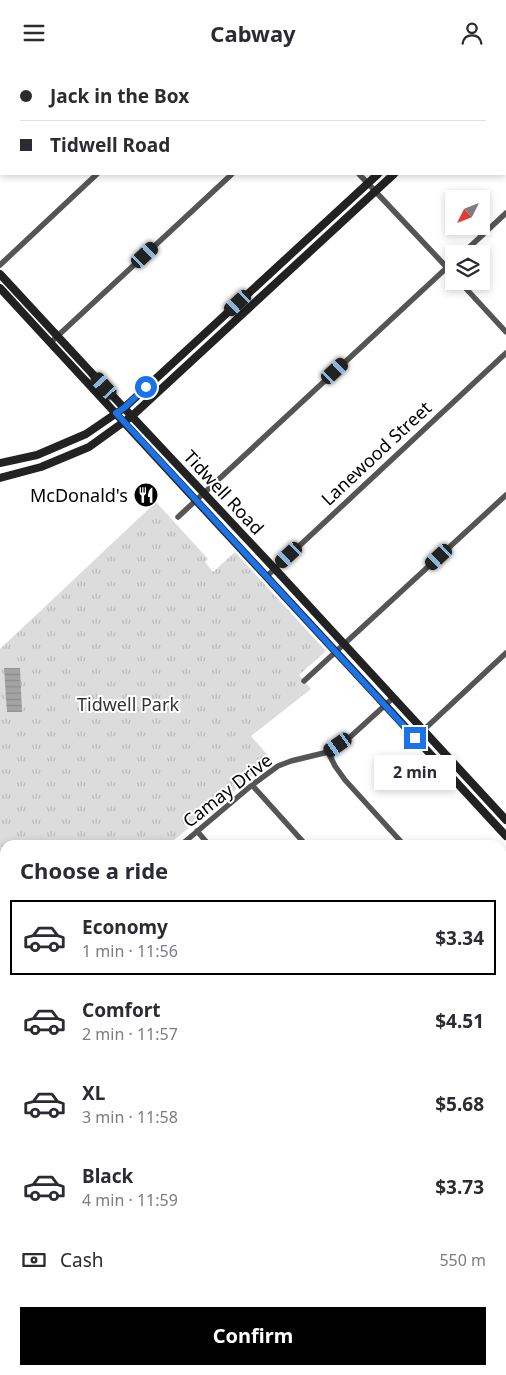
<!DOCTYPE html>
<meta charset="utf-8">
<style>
body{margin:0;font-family:"Noto Sans",sans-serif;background:#f7f7f7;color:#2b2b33;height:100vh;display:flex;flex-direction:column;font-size:19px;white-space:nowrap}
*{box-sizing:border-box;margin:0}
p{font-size:16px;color:#7c7c81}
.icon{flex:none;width:28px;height:28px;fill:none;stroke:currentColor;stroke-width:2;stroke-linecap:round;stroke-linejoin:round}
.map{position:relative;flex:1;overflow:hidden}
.drawer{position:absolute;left:0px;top:775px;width:506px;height:535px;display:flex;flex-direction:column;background:#fff;border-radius:15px 15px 0 0;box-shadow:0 2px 8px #0003}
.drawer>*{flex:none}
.top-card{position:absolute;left:0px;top:0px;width:506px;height:110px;box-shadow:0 2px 8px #0003;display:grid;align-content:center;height:110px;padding:0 20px;background:#fff}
.needle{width:32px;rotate:228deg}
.tools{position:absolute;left:445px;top:125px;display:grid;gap:10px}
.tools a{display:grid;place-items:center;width:45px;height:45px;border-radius:0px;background:#fff;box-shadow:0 2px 8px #0003;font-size:25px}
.end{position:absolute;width:22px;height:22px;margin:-11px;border:6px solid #1a73e8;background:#fff;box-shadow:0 0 0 2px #fff}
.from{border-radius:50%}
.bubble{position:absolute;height:35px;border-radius:0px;background:#fff;box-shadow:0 2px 8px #0003;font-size:16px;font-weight:700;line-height:35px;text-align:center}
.car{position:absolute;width:15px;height:30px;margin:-15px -8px;border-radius:6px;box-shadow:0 0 4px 1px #0007;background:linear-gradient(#222 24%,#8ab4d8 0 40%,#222 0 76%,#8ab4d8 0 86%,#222 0)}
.top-card b{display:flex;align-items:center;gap:18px;height:48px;font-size:19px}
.top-card b+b{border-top:1px solid #e1e1e2}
.top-card i{width:12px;height:12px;background:#2b2b33}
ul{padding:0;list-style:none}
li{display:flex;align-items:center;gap:15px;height:75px;margin:0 10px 8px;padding:0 10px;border:2px solid transparent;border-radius:0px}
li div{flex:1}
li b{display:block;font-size:19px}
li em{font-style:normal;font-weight:700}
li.current{border-color:#000}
li>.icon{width:45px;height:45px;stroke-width:1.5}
h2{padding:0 20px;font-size:22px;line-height:60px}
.pay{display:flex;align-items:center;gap:12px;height:55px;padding:0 20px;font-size:19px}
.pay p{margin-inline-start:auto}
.primary-button{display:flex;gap:10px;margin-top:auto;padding:10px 20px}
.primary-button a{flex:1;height:58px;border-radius:0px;background:#000;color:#fff;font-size:20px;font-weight:700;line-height:58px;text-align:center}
header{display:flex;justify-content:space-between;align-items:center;height:65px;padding:0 20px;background:#fff;font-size:22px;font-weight:700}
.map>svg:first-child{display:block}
.park{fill:url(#park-tufts)}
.water{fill:url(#water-rules)}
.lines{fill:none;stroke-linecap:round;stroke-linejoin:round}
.stream{stroke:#a3a3a3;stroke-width:2}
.minor{stroke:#555;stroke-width:5.5}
.secondary{stroke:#222;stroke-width:8}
.route{stroke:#1a73e8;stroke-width:6}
.labels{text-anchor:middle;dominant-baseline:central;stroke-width:4;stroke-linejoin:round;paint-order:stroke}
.street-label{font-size:18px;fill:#000;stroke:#fff}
.poi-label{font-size:18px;fill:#000;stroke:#fff;text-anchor:end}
.park-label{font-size:18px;fill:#333;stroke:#fff}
</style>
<header><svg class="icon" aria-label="menu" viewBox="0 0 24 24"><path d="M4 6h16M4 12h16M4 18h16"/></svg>Cabway<svg class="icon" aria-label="person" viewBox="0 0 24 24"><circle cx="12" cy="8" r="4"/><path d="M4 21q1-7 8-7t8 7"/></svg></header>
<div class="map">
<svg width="506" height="1310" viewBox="0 0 506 1310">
<defs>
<pattern id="park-tufts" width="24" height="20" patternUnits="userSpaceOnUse" patternTransform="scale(1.25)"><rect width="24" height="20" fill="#dcdcdc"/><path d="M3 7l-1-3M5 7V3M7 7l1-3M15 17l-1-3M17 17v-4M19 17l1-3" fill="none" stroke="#bbb"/></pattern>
<pattern id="water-rules" width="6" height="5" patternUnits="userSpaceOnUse" patternTransform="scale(1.25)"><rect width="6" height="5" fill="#a3a3a3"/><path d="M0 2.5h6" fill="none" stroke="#8b8b8b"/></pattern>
</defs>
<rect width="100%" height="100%" fill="#fff"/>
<path class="park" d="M156 437 208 494 205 497 213 507 235 487 326 586 299 610 311 624 251 671 272 695 168 780H5V1305H6L0 1310V584Z"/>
<path class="water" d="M4 603H20L22 647H7Z"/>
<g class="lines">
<path class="stream" d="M0 1094 5 1099
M195 1305 200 1310"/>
<path class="minor" d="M248 0 250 1
M53 1V0
M161 1V0
M348 1 349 0
M0 77 1 76
M359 109 454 210
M462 189 506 148
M0 200 97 109
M459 216 506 267
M50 278 232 109
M178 452 454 196
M267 511 506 288
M304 616 506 430
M415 673 506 588
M328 687 335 701 345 715 404 780
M252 720 306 780
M197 766 209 780
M181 780 252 720 278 701 291 696 328 687 349 673 393 633
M501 887 506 893
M501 900 506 895
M501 1104 506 1105
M501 1183 506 1188
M101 1305 106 1310
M273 1305 278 1310
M385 1305 390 1310
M497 1305 502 1310
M238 1310 243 1305"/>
<path class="secondary" d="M493 1 495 0
M505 5H506
M0 209 124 343 275 504 506 755
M0 223C168 406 337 588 506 771
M0 398 37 390 86 369 124 343 378 109
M0 413 41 402 89 382 132 351 394 109"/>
</g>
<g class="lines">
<path class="route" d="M146 322 124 343 116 348 415 673"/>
</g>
<defs>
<symbol id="restaurant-disc" viewBox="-11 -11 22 22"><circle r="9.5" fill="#000" stroke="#fff"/><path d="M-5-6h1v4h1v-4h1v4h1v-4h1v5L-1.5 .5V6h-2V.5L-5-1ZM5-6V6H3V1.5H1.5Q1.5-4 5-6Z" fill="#fff"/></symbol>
</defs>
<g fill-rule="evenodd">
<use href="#restaurant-disc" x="132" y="416" width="28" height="28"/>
</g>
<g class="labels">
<g class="street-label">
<text transform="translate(376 388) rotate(-43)">Lanewood Street</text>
<text transform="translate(224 427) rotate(47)">Tidwell Road</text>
<text transform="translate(227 725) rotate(-38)">Camay Drive</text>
</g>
<g class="poi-label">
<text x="128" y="430">McDonald's</text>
</g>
<g class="park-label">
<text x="128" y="639">Tidwell Park</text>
</g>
</g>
</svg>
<div class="tools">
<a><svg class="needle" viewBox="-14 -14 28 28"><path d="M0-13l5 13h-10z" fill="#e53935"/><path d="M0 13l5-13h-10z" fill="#7c7c81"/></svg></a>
<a><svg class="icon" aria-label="layers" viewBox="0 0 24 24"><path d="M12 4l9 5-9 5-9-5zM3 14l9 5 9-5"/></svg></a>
</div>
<i class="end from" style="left:146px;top:322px"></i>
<i class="end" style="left:415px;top:673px"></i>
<div class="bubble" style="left:374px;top:690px;width:82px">2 min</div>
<i class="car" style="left:145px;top:190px;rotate:47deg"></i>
<i class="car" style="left:238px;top:238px;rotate:227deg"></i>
<i class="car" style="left:335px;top:306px;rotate:47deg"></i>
<i class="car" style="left:104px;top:321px;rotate:318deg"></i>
<i class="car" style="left:289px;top:490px;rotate:227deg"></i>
<i class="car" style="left:439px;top:492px;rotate:227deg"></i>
<i class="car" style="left:338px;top:680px;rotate:235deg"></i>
<div class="top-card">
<b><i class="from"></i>Jack in the Box</b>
<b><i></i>Tidwell Road</b>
</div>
<section class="drawer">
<h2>Choose a ride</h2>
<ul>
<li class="current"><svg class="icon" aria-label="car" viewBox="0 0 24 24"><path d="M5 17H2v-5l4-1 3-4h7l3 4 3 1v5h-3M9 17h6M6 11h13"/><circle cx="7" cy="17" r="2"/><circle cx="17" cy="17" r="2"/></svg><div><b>Economy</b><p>1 min · 11:56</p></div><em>$3.34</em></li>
<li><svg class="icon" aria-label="car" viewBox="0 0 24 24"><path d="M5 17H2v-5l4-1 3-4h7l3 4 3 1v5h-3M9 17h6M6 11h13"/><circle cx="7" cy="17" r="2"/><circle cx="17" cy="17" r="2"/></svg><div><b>Comfort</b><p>2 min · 11:57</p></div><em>$4.51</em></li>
<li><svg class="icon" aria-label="car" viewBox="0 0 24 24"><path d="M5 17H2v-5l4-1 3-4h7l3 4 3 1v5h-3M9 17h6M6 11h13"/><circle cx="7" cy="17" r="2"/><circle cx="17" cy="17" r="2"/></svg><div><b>XL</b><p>3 min · 11:58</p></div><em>$5.68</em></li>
<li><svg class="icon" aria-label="car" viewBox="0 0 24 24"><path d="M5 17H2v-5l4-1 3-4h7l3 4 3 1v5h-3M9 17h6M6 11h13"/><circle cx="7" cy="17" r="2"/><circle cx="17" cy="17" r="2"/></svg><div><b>Black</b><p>4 min · 11:59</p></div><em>$3.73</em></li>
</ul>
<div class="pay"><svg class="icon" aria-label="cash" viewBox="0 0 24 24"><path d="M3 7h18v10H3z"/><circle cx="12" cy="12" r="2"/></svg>Cash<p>550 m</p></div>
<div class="primary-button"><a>Confirm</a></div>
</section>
</div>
